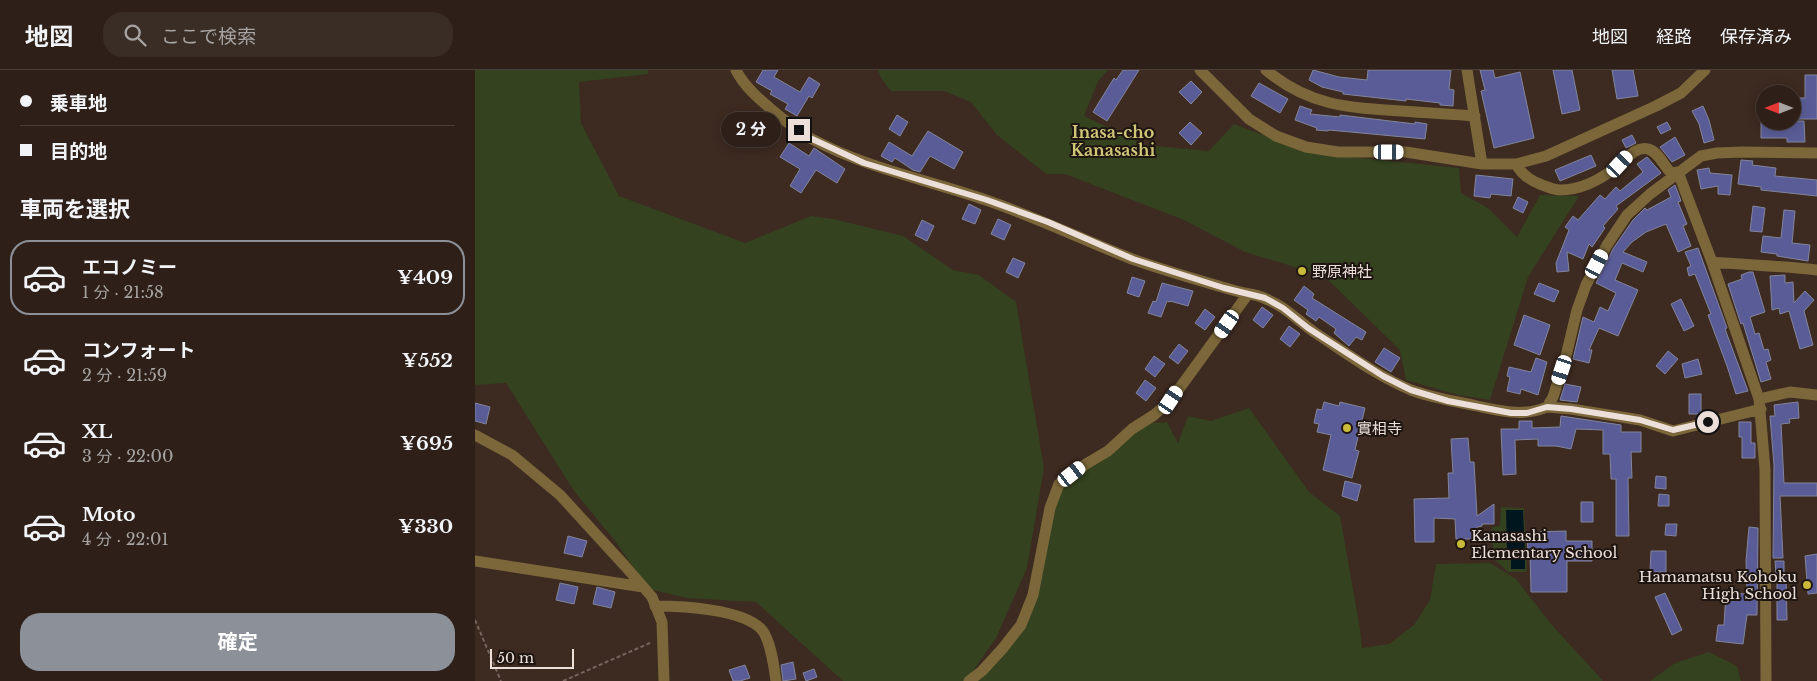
<!DOCTYPE html>
<html lang="ja">
<meta charset="utf-8">
<style>
body{margin:0;font-family:"Libre Baskerville","Noto Sans JP",serif;background:#3a2d26;color:#f1f3f6;height:100vh;display:flex;flex-direction:column;font-size:19px;white-space:nowrap}
*{box-sizing:border-box;margin:0}
p{font-size:16px;color:#a7a3a2}
.icon{flex:none;width:28px;height:28px;fill:none;stroke:currentColor;stroke-width:2;stroke-linecap:round;stroke-linejoin:round}
.map{position:relative;flex:1;overflow:hidden}
.side{display:flex;flex-direction:column;background:#2e2019;width:475px}
.side>*{flex:none}
.guide{display:grid;align-content:center;height:110px;padding:0 20px;background:#2e2019}
.needle{width:32px;rotate:270deg}
.buttons{position:absolute;left:1281px;top:15px;display:grid;gap:10px}
.buttons a{display:grid;place-items:center;width:45px;height:45px;border-radius:50%;background:#2e2019;box-shadow:0 2px 12px #0003,0 0 0 1px #493e38;font-size:25px}
.scale{position:absolute;left:15px;bottom:12px;width:84px;box-sizing:border-box;padding-left:5px;border:2px solid #ecdfd9;border-top:0;font-size:14px;line-height:18px;white-space:nowrap;color:#ecdfd9;-webkit-text-stroke:4px #1e1511;paint-order:stroke}
.end{position:absolute;width:22px;height:22px;margin:-11px;border:6px solid #ecdfd9;background:#111;box-shadow:0 0 0 2px #111}
.from{border-radius:50%}
.bubble{position:absolute;height:35px;border-radius:18px;background:#2e2019;box-shadow:0 2px 12px #0003,0 0 0 1px #493e38;font-size:16px;font-weight:700;line-height:35px;text-align:center}
.car{position:absolute;width:15px;height:30px;margin:-15px -8px;border-radius:6px;box-shadow:0 0 4px 1px #0007;background:linear-gradient(#fff 24%,#345 0 40%,#fff 0 76%,#345 0 86%,#fff 0)}
.guide b{display:flex;align-items:center;gap:18px;height:48px;font-size:19px}
.guide b+b{border-top:1px solid #493e38}
.guide i{width:12px;height:12px;background:#f1f3f6}
ul{padding:0;list-style:none}
li{display:flex;align-items:center;gap:15px;height:75px;margin:0 10px 8px;padding:0 10px;border:2px solid transparent;border-radius:20px}
li div{flex:1}
li b{display:block;font-size:19px}
li em{font-style:normal;font-weight:700}
li.selected{border-color:#8c9099}
li>.icon{width:45px;height:45px;stroke-width:1.5}
h2{padding:0 20px;font-size:22px;line-height:60px}
.button{display:flex;gap:10px;margin-top:auto;padding:10px 20px}
.button a{flex:1;height:58px;border-radius:20px;background:#8c9099;color:#fff;font-size:20px;font-weight:700;line-height:58px;text-align:center}
header{display:flex;align-items:center;gap:30px;box-sizing:border-box;height:70px;padding:0 25px;background:#2e2019;border-bottom:1px solid #493e38}
header strong{font-size:24px}
nav{display:flex;gap:28px;margin-inline-start:auto;font-size:18px}
.search{width:350px;height:45px;background:#3a2d26;display:flex;align-items:center;gap:12px;box-sizing:border-box;padding:0 18px;border-radius:20px;color:#a7a3a2;font-size:19px}
main{display:flex;flex:1;min-height:0}
.map>svg:first-child{display:block}
.green{fill:#34421f}
.water{fill:#00161e}
.building{fill:#5a5c97;stroke:#82859b}
.lines{fill:none;stroke-linecap:round;stroke-linejoin:round}
.path{stroke:#76655d;stroke-width:2;stroke-dasharray:4 2.5;stroke-linecap:butt}
.minor{stroke:#7b6739;stroke-width:11}
.route{stroke:#ecdfd9;stroke-width:6}
.poi-dot{fill:#caba39;stroke:#1e1511;stroke-width:2}
.labels{text-anchor:middle;dominant-baseline:central;stroke-width:4;stroke-linejoin:round;paint-order:stroke}
.poi-label{font-size:15px;fill:#ecdfd9;stroke:#1e1511;text-anchor:start}
.neighbourhood-label{font-size:16px;font-weight:bold;fill:#d0c678;stroke:#1e1511}
</style>
<header>
<strong>地図</strong>
<div class="search"><svg class="icon" aria-label="search" viewBox="0 0 24 24"><circle cx="10" cy="10" r="6"/><path d="M15 15l6 6"/></svg>ここで検索</div>
<nav><a>地図</a><a>経路</a><a>保存済み</a></nav>
</header>
<main>
<section class="side">
<div class="guide">
<b><i class="from"></i>乗車地</b>
<b><i></i>目的地</b>
</div>
<h2>車両を選択</h2>
<ul>
<li class="selected"><svg class="icon" aria-label="car" viewBox="0 0 24 24"><path d="M5 17H2v-5l4-1 3-4h7l3 4 3 1v5h-3M9 17h6M6 11h13"/><circle cx="7" cy="17" r="2"/><circle cx="17" cy="17" r="2"/></svg><div><b>エコノミー</b><p>1 分 · 21:58</p></div><em>¥409</em></li>
<li><svg class="icon" aria-label="car" viewBox="0 0 24 24"><path d="M5 17H2v-5l4-1 3-4h7l3 4 3 1v5h-3M9 17h6M6 11h13"/><circle cx="7" cy="17" r="2"/><circle cx="17" cy="17" r="2"/></svg><div><b>コンフォート</b><p>2 分 · 21:59</p></div><em>¥552</em></li>
<li><svg class="icon" aria-label="car" viewBox="0 0 24 24"><path d="M5 17H2v-5l4-1 3-4h7l3 4 3 1v5h-3M9 17h6M6 11h13"/><circle cx="7" cy="17" r="2"/><circle cx="17" cy="17" r="2"/></svg><div><b>XL</b><p>3 分 · 22:00</p></div><em>¥695</em></li>
<li><svg class="icon" aria-label="car" viewBox="0 0 24 24"><path d="M5 17H2v-5l4-1 3-4h7l3 4 3 1v5h-3M9 17h6M6 11h13"/><circle cx="7" cy="17" r="2"/><circle cx="17" cy="17" r="2"/></svg><div><b>Moto</b><p>4 分 · 22:01</p></div><em>¥330</em></li>
</ul>
<div class="button"><a>確定</a></div>
</section>
<div class="map">
<svg width="1342" height="611" viewBox="0 0 1342 611">
<rect width="100%" height="100%" fill="#3d2a21"/>
<path class="green" d="M0 0H173V4L104 12 106 53 144 126 270 173 336 146 358 149 428 166 478 200 504 205 541 232 569 398 552 498 521 568 491 611H368L281 532 212 528 173 519 141 472 99 421 31 313 0 315Z
M403 0H633L623 11 609 46 670 75 734 81 759 54 837 83 984 98 986 123 1013 138 1042 167 1065 125 1104 126 1053 207 1015 330 983 325 931 310 925 280 849 206 770 182 709 150 590 104H571L522 65 496 32 469 21H416L406 8Z
M774 338 834 422 865 446 885 559 887 578 914 574 939 555 955 530 961 494 1015 493 1041 509 1077 555 1128 611H499L551 544 584 414 625 392 672 353 692 352 703 373 713 346 736 351Z
M1026 437 1049 438 1052 502H1033L1018 488 1017 457 1025 456Z
M1234 582 1262 596 1266 611H1175L1200 593Z"/>
<path class="water" d="M1031 440H1048L1050 482H1032Z
M1036 488H1050V499H1036Z"/>
<path class="building" d="M288 0H303L299 7 325 22 334 7 345 14 337 28 334 26 322 46 310 39 313 34 295 24 297 21 281 12Z
M648 0H664L632 51 618 42 639 8 641 10Z
M838 0 864 7 892 10 893 0H976L974 19 979 20 978 36 965 35V33L931 29V31L868 24V22L847 17 834 10Z
M1005 0H1018L1020 8 1045 2 1059 68 1019 78 1006 21 1010 20Z
M1078 0H1097L1105 40 1087 44Z
M1137 0H1158L1163 26 1142 29Z
M1330 5H1342V49H1321V28H1330Z
M716 11 727 22 716 34 704 22Z
M784 13 813 29 805 43 776 26Z
M825 36 837 40 835 44 865 47V45L940 54V52L952 54 950 69 854 60 853 61 841 60 842 58 820 50Z
M1228 36 1234 50 1239 70 1229 73 1224 54 1217 41Z
M422 45 433 52 425 66 414 59Z
M1286 51H1329L1330 72H1312V68H1286Z
M715 52 727 63 716 75 704 63Z
M1192 52 1196 59 1186 64 1182 57Z
M453 61 488 82 479 99 455 86 445 102 438 100 420 88 417 92 406 86 414 72 437 86Z
M1157 65 1161 73 1151 78 1147 70Z
M1200 67 1210 85 1197 92 1185 77Z
M314 73 334 86 339 78 370 99 362 113 341 100 326 123 315 116 325 99 305 87Z
M1116 85 1121 96 1085 111 1080 100Z
M1172 87 1186 103 1141 136 1143 139 1128 156 1130 158 1117 177 1114 174 1108 189 1092 182 1094 201 1082 202 1081 193 1094 160 1090 157 1098 146 1103 150 1125 125 1130 129 1141 117 1145 121 1168 102 1162 94Z
M1266 90 1278 91 1277 95 1301 98 1300 106 1342 110V126L1286 120V117L1263 114Z
M1234 98 1235 103 1257 105 1255 125 1243 124V116L1226 119 1222 100Z
M1001 105 1038 109 1036 126 1016 124 1015 128 999 126Z
M1200 115 1206 131 1203 132 1212 154 1208 156 1216 176 1203 182 1191 154 1171 162 1157 172 1148 182 1172 192 1168 202 1147 193 1140 210 1163 220 1143 266 1124 258 1114 280H1117L1114 293 1098 289 1108 247 1119 252 1125 237 1133 241 1141 223 1121 213 1138 179 1158 150 1170 138 1172 140 1196 127 1193 120Z
M1043 127 1053 132 1048 143 1038 138Z
M494 134 506 140 500 154 487 149Z
M1278 136 1290 138 1287 162 1275 161Z
M1309 140 1320 141 1317 173 1335 175 1333 191 1302 186V184L1286 182 1288 166 1306 168Z
M523 149 536 155 529 170 516 164Z
M447 150 459 156 452 171 440 165Z
M1223 178 1252 258 1250 259 1273 321 1261 324 1252 296 1233 245 1236 244 1220 204 1214 206 1212 198 1216 196 1210 182Z
M538 188 550 193 543 208 531 202Z
M1274 202H1278L1290 242 1275 247 1280 264 1284 263 1289 280 1293 279 1296 290 1291 292 1296 309 1286 312 1268 253 1266 254 1253 214 1267 209 1266 205Z
M1310 205V213L1318 212 1319 233 1330 221 1339 230 1329 241 1338 275 1325 279 1314 241 1305 244 1304 238 1297 240 1295 206Z
M657 207 670 211 664 227 652 223Z
M687 213 718 221 713 236 695 231V232L692 231 686 247 673 243 678 231 681 232Z
M1064 213 1084 221 1079 232 1059 224Z
M829 216 839 224 837 228 891 262 887 270 881 267 874 276 859 263 861 259 844 247 841 251 831 244 833 240 819 230Z
M1206 229 1219 256 1209 261 1196 234Z
M787 237 798 245 788 258 778 250Z
M730 239 740 247 730 260 720 253Z
M1049 245 1075 255 1065 285 1039 275Z
M814 256 825 264 815 277 805 269Z
M704 274 713 281 703 294 694 287Z
M909 278 925 288 916 302 900 292Z
M1193 281 1203 289 1190 304 1181 296Z
M679 286 690 294 680 307 670 299Z
M1061 288 1072 292 1063 325 1046 319 1045 324 1032 321 1035 307 1032 306 1034 297 1056 302Z
M1223 289 1227 304 1210 308 1207 294Z
M670 310 681 318 671 331 661 323Z
M1090 314 1106 317 1102 332 1085 330Z
M1214 324H1226V344H1214Z
M849 332 864 336 865 332 890 338 880 380 884 381 877 408 848 400 856 365 842 362 844 354 839 353 842 339 847 340Z
M1323 332 1324 348 1314 349 1315 353 1306 354 1309 413H1342V426H1305L1308 488H1298L1299 395 1295 346H1300L1299 335Z
M0 333 15 337 11 354 0 351Z
M1086 346 1146 355V362H1166V382H1156L1157 408H1153L1154 466H1141V409H1136L1135 384H1128V360L1101 359 1096 379 1081 376H1063V369L1040 370 1041 404 1028 405 1026 359H1044V351H1057V358L1085 357Z
M1264 352H1276V373H1280V388H1267V367H1264Z
M993 368 995 392H999L1002 446 1019 434V454H1007V456L1002 457 1003 469H981L980 449 959 448V472H940L939 429 974 428 973 403H978L976 369Z
M1181 406 1191 407V419L1180 418Z
M870 411 886 415 882 431 867 426Z
M1184 424 1194 425V436H1183Z
M1106 432H1118V452H1106Z
M1191 454H1202L1201 466 1190 465Z
M1274 457 1283 458 1282 545H1272L1268 574 1241 571 1243 555H1249L1251 522 1270 524V521H1272L1271 491Z
M1091 461V471H1117V491H1092V522H1056L1055 482H1053L1052 462Z
M93 466 112 471 107 487 89 483Z
M1176 481H1191V502H1175Z
M1342 484V523L1333 524 1330 486Z
M1300 491H1309V504H1301Z
M1302 506H1311L1312 550H1302Z
M85 513 103 517 99 534 81 530Z
M122 517 140 522 136 538 118 534Z
M1190 523 1207 560 1197 565 1180 527Z
M318 592 321 609 308 611 306 595Z
M270 595 275 608 265 611H258L254 600Z
M339 599 342 607 331 611 328 603Z"/>
<g class="lines">
<path class="path" d="M0 550 26 611
M88 611 175 573"/>
<path class="minor" d="M261 0C269 16 283 28 297 40 309 50 322 61 337 69 391 98 453 110 511 130 561 147 608 170 657 189 691 201 726 211 761 221 771 224 782 224 791 229 810 236 823 251 839 262 870 282 902 306 936 320 957 328 980 331 1002 336 1026 341 1049 347 1072 337L1078 327 1091 286 1102 240 1111 215 1132 175 1152 145 1175 124 1226 86 1242 83 1267 82 1342 83
M725 0 774 49 801 66 831 77 863 82H931L1007 94H1041L1071 86 1181 36 1206 23 1230 0
M791 0C834 36 874 38 927 41 951 43 976 44 1000 46
M992 0 1007 94
M1041 94C1047 105 1056 111 1067 115 1073 117 1079 120 1085 120 1107 120 1128 108 1144 95 1152 88 1161 76 1173 79 1183 81 1189 96 1196 103L1203 102 1237 192 1284 329 1290 399 1291 611
M1237 192C1272 195 1307 196 1342 200
M1284 329 1315 322 1342 325
M1072 337 1096 339 1165 350 1198 361 1286 339
M0 365 37 385 85 425 150 496 177 527 187 552 189 611
M0 491 168 517
M180 536C206 536 269 539 287 560 296 571 299 597 301 611
M494 611 507 601 528 578 546 555 558 525 575 438 584 414 611 394 633 381 657 359 679 345 696 330 773 224"/>
</g>
<g class="lines">
<path class="route" d="M324 60 335 68 389 93 512 130 573 152 658 189 749 218 790 228 808 238 833 258 908 306 936 320 973 331 1036 343H1052L1072 337 1096 339 1165 350 1198 360 1233 352"/>
</g>
<g class="poi-dot">
<circle cx="827" cy="201" r="5"/>
<circle cx="872" cy="358" r="5"/>
<circle cx="986" cy="474" r="5"/>
<circle cx="1332" cy="515" r="5"/>
</g>
<g class="labels">
<g class="poi-label">
<text x="837" y="201">野原神社</text>
<text x="882" y="358">實相寺</text>
<text x="996" y="465">Kanasashi<tspan x="996" dy="17">Elementary School</tspan></text>
<text x="1322" y="506" text-anchor="end">Hamamatsu Kohoku<tspan x="1322" dy="17">High School</tspan></text>
</g>
<g class="neighbourhood-label">
<text x="638" y="62">Inasa-cho<tspan x="638" dy="18">Kanasashi</tspan></text>
</g>
</g>
</svg>
<div class="buttons">
<a><svg class="needle" viewBox="-14 -14 28 28"><path d="M0-13l5 13h-10z" fill="#e53935"/><path d="M0 13l5-13h-10z" fill="#a7a3a2"/></svg></a>
</div>
<div class="scale">50 m</div>
<i class="end from" style="left:1233px;top:352px"></i>
<i class="end" style="left:324px;top:60px"></i>
<div class="bubble" style="left:246px;top:42px;width:60px">2 分</div>
<i class="car" style="left:914px;top:82px;rotate:90deg"></i>
<i class="car" style="left:1145px;top:94px;rotate:43deg"></i>
<i class="car" style="left:1122px;top:194px;rotate:28deg"></i>
<i class="car" style="left:752px;top:254px;rotate:215deg"></i>
<i class="car" style="left:1087px;top:300px;rotate:198deg"></i>
<i class="car" style="left:696px;top:330px;rotate:34deg"></i>
<i class="car" style="left:597px;top:404px;rotate:52deg"></i>
</div>
</main>
